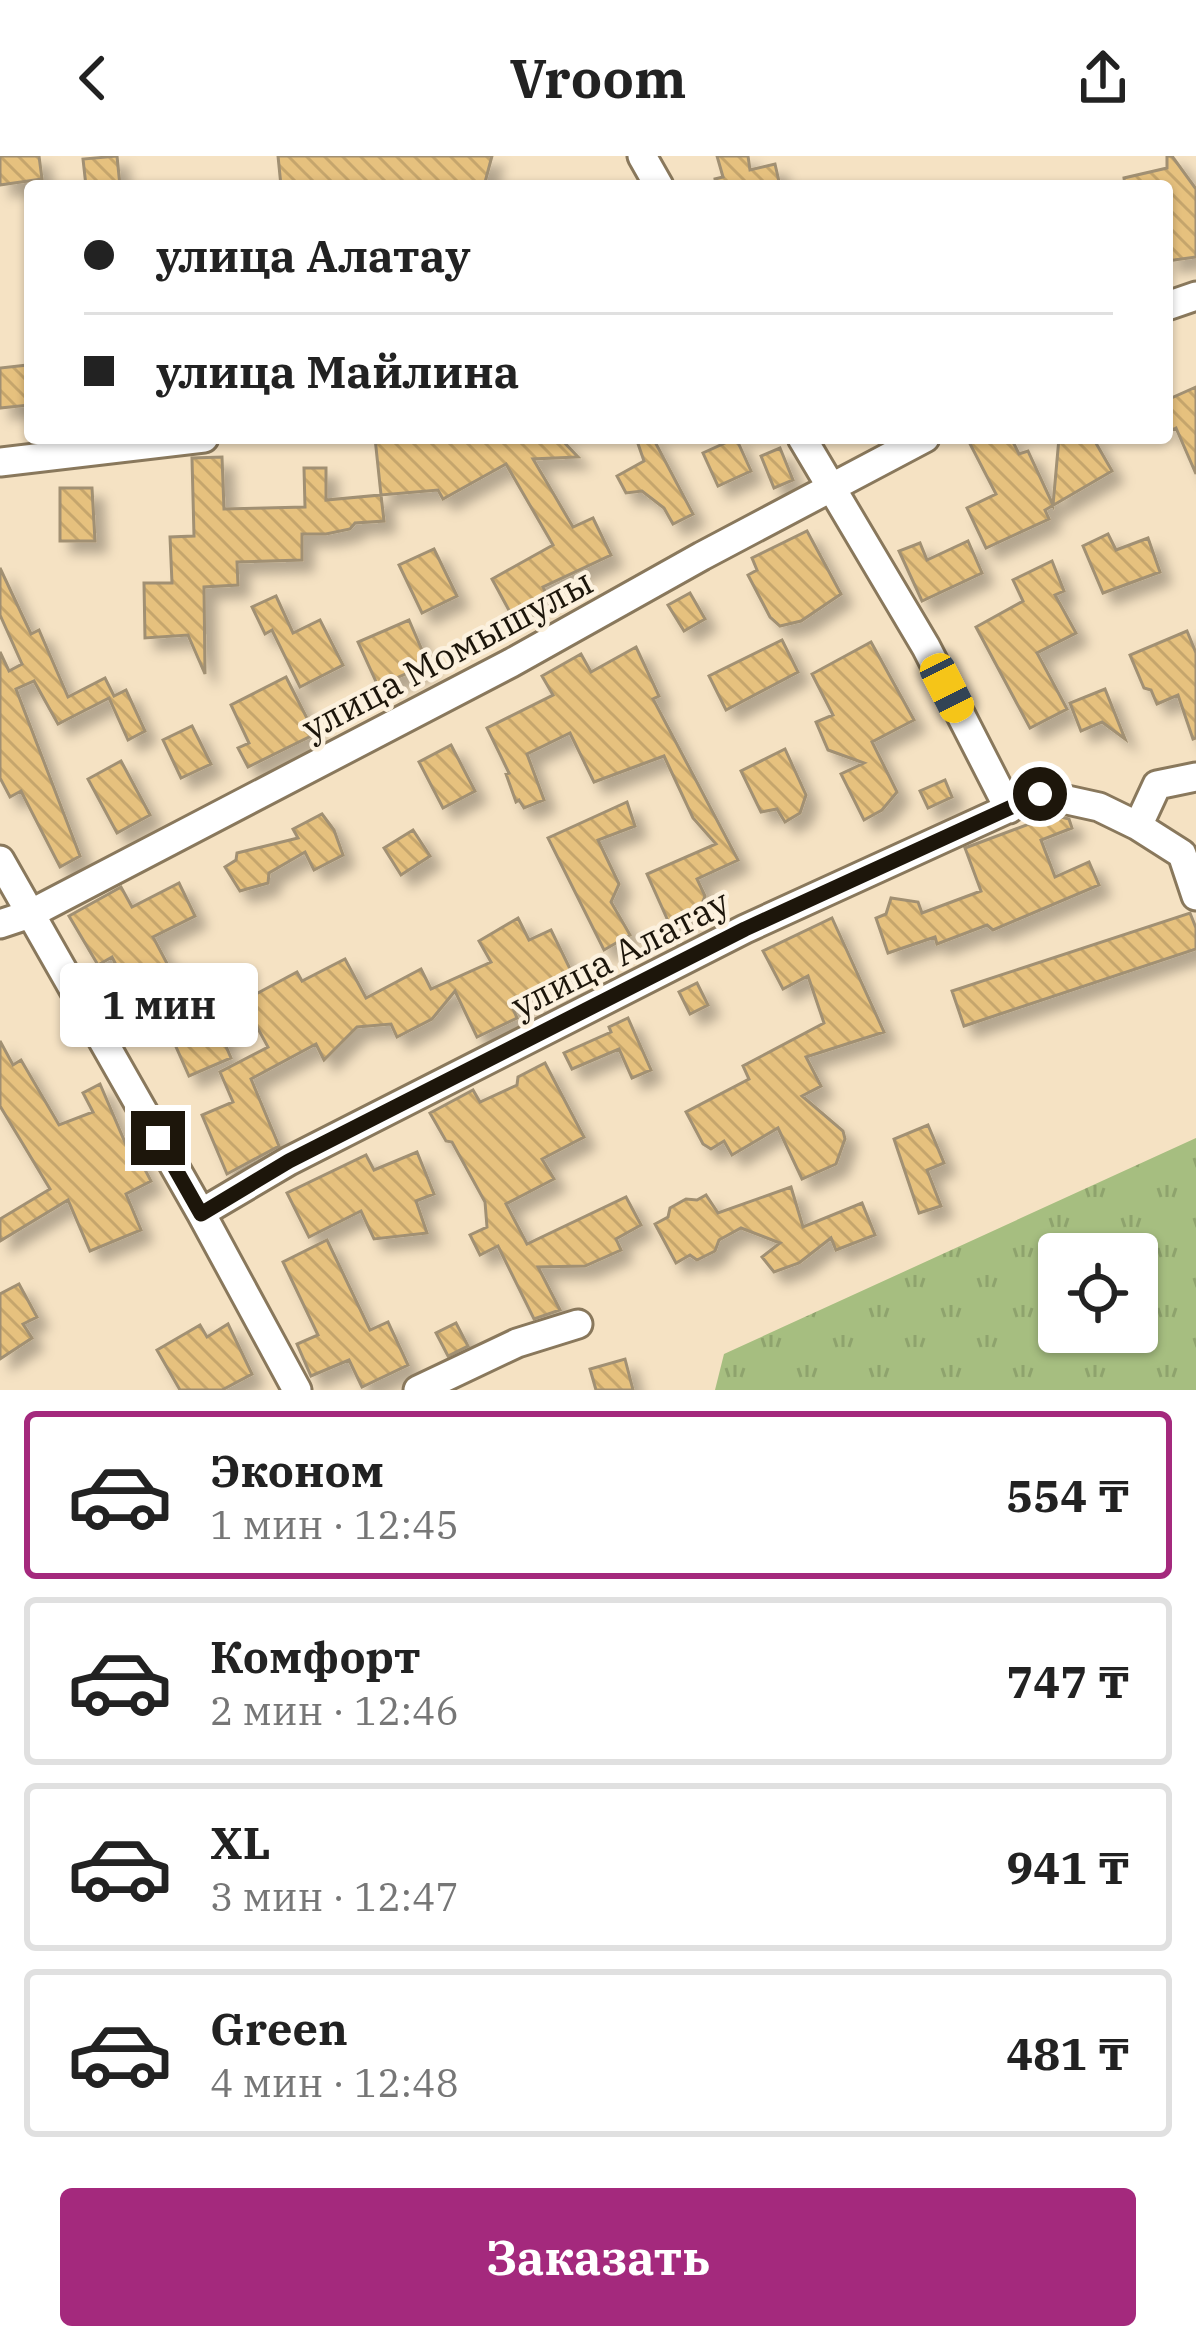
<!DOCTYPE html>
<html lang="ru">
<meta charset="utf-8">
<style>
body{margin:0;font-family:"IBM Plex Serif",serif;background:#f6f6f6;color:#222;height:100vh;display:flex;flex-direction:column;font-size:45px;white-space:nowrap}
*{box-sizing:border-box;margin:0}
p{font-size:39px;color:#767676}
.icon{flex:none;width:66px;height:66px;fill:none;stroke:currentColor;stroke-width:2;stroke-linecap:round;stroke-linejoin:round}
.map{position:relative;height:1234px;overflow:hidden}
.sheet{display:flex;flex-direction:column;background:#fff;flex:1}
.sheet>*{flex:none}
.guide{position:absolute;left:24px;top:24px;width:1149px;height:264px;border-radius:12px;box-shadow:0 3px 9px #0004;display:grid;align-content:center;height:264px;padding:0 60px;background:#fff}
.tools{position:absolute;left:1038px;top:1077px;display:grid;gap:24px}
.tools a{display:grid;place-items:center;width:120px;height:120px;border-radius:12px;background:#fff;box-shadow:0 3px 9px #0004;font-size:60px}
.end{position:absolute;width:54px;height:54px;margin:-27px;border:15px solid #1d160b;background:#fff;box-shadow:0 0 0 6px #fff}
.from{border-radius:50%}
.bubble{position:absolute;height:84px;border-radius:12px;background:#fff;box-shadow:0 3px 9px #0004;font-size:39px;font-weight:700;line-height:84px;text-align:center}
.car{position:absolute;width:36px;height:72px;margin:-36px -18px;border-radius:15px;box-shadow:0 0 9px 3px #0007;background:linear-gradient(#f5c518 24%,#345 0 40%,#f5c518 0 76%,#345 0 86%,#f5c518 0)}
.guide b{display:flex;align-items:center;gap:42px;height:114px;font-size:45px}
.guide b+b{border-top:3px solid #e0e0e0}
.guide i{width:30px;height:30px;background:#222}
ul{padding:21px 0 0;list-style:none}
li{display:flex;align-items:center;gap:36px;height:168px;margin:0 24px 18px;padding:0 36px;border:6px solid #e0e0e0;border-radius:12px}
li div{flex:1}
li b{display:block;font-size:45px}
li em{font-style:normal;font-weight:700}
li.active{border-color:#a4297d}
li>.icon{width:108px;height:108px;stroke-width:1.5}
.primary-button{display:flex;gap:24px;margin-top:auto;padding:24px 60px}
.primary-button a{flex:1;height:138px;border-radius:12px;background:#a4297d;color:#fff;font-size:48px;font-weight:700;line-height:138px;text-align:center}
header{display:flex;justify-content:space-between;align-items:center;height:156px;padding:0 60px;background:#fff;font-size:54px;font-weight:700}
.map>svg:first-child{display:block}
.grass{fill:url(#grass-tufts);fill-rule:evenodd}
.building{fill:url(#building-back-hatch);stroke:#a19073;stroke-width:3;filter:url(#shadow)}
.lines{fill:none;stroke-linecap:round;stroke-linejoin:round}
.minor-casing{stroke:#89785c;stroke-width:33}
.minor{stroke:#fff;stroke-width:27}
.route{stroke:#1d160b;stroke-width:15}
.labels{text-anchor:middle;dominant-baseline:central;stroke-width:9;stroke-linejoin:round;paint-order:stroke}
.street-label{font-size:36px;fill:#1d160b;stroke:#fcf1de}
</style>
<header><svg class="icon" aria-label="back" viewBox="0 0 24 24"><path d="M15 5l-7 7 7 7"/></svg>Vroom<svg class="icon" aria-label="share" viewBox="0 0 24 24"><path d="M12 15V3M7 8l5-5 5 5M5 13v7h14v-7"/></svg></header>
<div class="map">
<svg width="1196" height="1234" viewBox="0 0 1196 1234">
<defs>
<pattern id="grass-tufts" width="24" height="20" patternUnits="userSpaceOnUse" patternTransform="scale(3)"><rect width="24" height="20" fill="#a6be80"/><path d="M3 7l-1-3M5 7V3M7 7l1-3M15 17l-1-3M17 17v-4M19 17l1-3" fill="none" stroke="#8ea36d"/></pattern>
<pattern id="building-back-hatch" width="6" height="6" patternUnits="userSpaceOnUse" patternTransform="scale(3)"><rect width="6" height="6" fill="#e6c17e"/><path d="M-1 5l2 2M0 0l6 6M5-1l2 2" fill="none" stroke="#c5a56c"/></pattern>
<filter id="shadow"><feDropShadow dx="11" dy="11" stdDeviation="6" flood-color="#0004"/></filter>
</defs>
<rect width="100%" height="100%" fill="#f5e2c3"/>
<path class="grass" d="M1196 982V1234H715L724 1198ZM1059 1098H1137V1176H1059Z"/>
<path class="building" d="M0 0H39L42 23 0 29Z
M117 0 120 30H86L83 3Z
M278 0H492L484 30H281Z
M717 0H748L750 14 775 8 780 30H716L715 23 723 21Z
M1167 0H1172L1196 33V101L1167 105V30H1125L1124 22 1167 12Z
M28 209 30 249 0 252V212Z
M1196 231V318L1176 272 1167 277V244Z
M375 282H560L578 301 533 303 573 371 593 362 611 399 543 431 547 439 511 458 492 423 553 389 506 308 443 343 438 334 381 339Z
M636 282H653L693 358 673 368 664 352 642 335 626 337 617 320 644 305Z
M736 282 751 315 718 330 703 297Z
M967 282H1011L1019 298 1028 295 1053 349 1059 282H1093L1112 315 1045 354 1049 363 986 392 967 352 996 338Z
M780 292 793 324 774 332 761 300Z
M222 301 224 353 305 351 304 312H326V344L381 339 384 365 355 367 350 373 326 378H302V404L237 406 238 429 204 431 205 518 188 479 145 482 144 427H172L170 381 194 380 192 302Z
M60 332H92L95 385H60Z
M807 375 841 438 801 465 780 470 770 461 748 419 757 414 752 402Z
M1108 378 1116 394 1148 382 1160 416 1103 437 1083 390Z
M968 385 982 417 922 445 899 395 920 387 927 404Z
M434 393 457 440 422 457 399 409Z
M1052 405 1064 435 1055 439 1076 477 1037 497 1067 553 1030 572 976 471 1023 445 1013 424Z
M0 412 31 478 39 474 68 541 105 522 114 540 126 534 145 575 128 584 109 542 58 568 34 525 16 533 80 700 60 711 21 635 10 641 0 622V496L9 515 22 508 0 459Z
M690 437 705 463 684 475 668 449Z
M276 440 293 477 320 464 343 509 300 531 272 474 265 478 252 451Z
M409 464 428 508 378 530 358 486Z
M1187 475 1196 497V582L1193 583 1178 539 1157 548 1151 534 1144 532 1130 499Z
M782 484 798 516 726 554 709 520Z
M871 486 914 564 872 586 897 636 882 654 864 664 841 618 864 607 828 594 816 566 833 559 812 518Z
M636 491 659 540 653 543 738 704 697 723 705 740 700 753 669 767 647 718 716 688 693 662 664 600 594 626 570 577 527 598 544 644 524 652 519 644 516 646 506 618 509 617 487 572 553 539 542 520 581 498 591 516Z
M286 521 315 578 248 611 238 592 249 587 231 549Z
M1105 533 1125 583 1102 566 1081 575 1070 547Z
M192 570 211 608 181 622 163 584Z
M451 589 475 635 443 652 419 606Z
M785 593 806 639 800 657 785 666 777 653 761 656 741 615Z
M121 605 150 659 117 677 88 623Z
M945 624 952 641 928 652 920 635Z
M627 646 635 670 598 684 619 728 611 746 630 779 604 794 548 682Z
M322 658 334 674 343 699 314 714 305 696 269 717 268 727 240 735 225 711 236 704 237 697 298 682 293 673Z
M1053 659 1069 663 1072 672 1041 684 1055 721 1089 706 1099 729 993 774 987 769 937 788 935 781 888 797 876 762 886 758 891 742 918 746 922 757 981 735 965 692Z
M413 674 430 700 401 719 384 692Z
M179 727 195 760 153 781 181 834 140 855 112 801 98 809 69 760 121 731 132 751Z
M1190 757 1196 772V793L964 870 952 835Z
M518 762 529 784 551 774 574 821 512 850 517 862 477 881 455 835 432 863 397 881 391 868 357 871 324 904 316 888 251 923 279 990 227 1018 202 959 233 946 220 916 268 891 243 845 297 816 302 825 345 803 366 842 421 813 431 833 491 806 479 785Z
M832 762 884 876 806 901 821 930 802 940 843 975 845 983 836 1008 802 1023 778 972 732 999 724 985 711 993 703 988 686 956 749 923 743 910 824 867 808 820 783 833 763 795Z
M697 827 708 849 690 858 679 836Z
M628 862 651 914 632 922 619 893 572 913 564 897 611 876 609 871Z
M215 865 231 902 189 920 173 884Z
M0 885 13 909 21 904 59 969 93 956 83 937 100 928 127 991 132 989 151 1025 126 1038 141 1074 90 1095 68 1044 0 1085V1063L50 1033 0 950Z
M545 907 584 981 542 1003 554 1023 506 1048 527 1088 626 1041 641 1069 616 1083 621 1094 585 1110 538 1111 560 1154 534 1163 498 1090 480 1099 470 1079 487 1071 485 1046 452 986 446 985 430 957 473 934 480 946 517 929 518 921Z
M928 969 944 1007 927 1014 941 1050 919 1057 894 983Z
M417 996 434 1038 416 1045 427 1077 374 1083 361 1055 309 1081 287 1037 366 999 374 1014Z
M791 1031 803 1071 862 1047 875 1079 836 1094 831 1082 799 1107 774 1116 762 1101 780 1087 741 1072 719 1084 715 1095 697 1104 690 1099 676 1107 655 1068 668 1061 670 1052 686 1043 697 1044 706 1039 718 1057Z
M327 1084 370 1174 388 1166 408 1209 362 1231 349 1204 311 1220 297 1188 318 1179 283 1106Z
M19 1128 37 1161 23 1168 32 1182 0 1203V1138Z
M456 1167 468 1190 448 1200 436 1177Z
M228 1168 252 1218 222 1234H180L157 1194 200 1169 207 1181Z
M625 1203 633 1234H596L590 1213Z"/>
<g class="lines">
<defs>
<path id="minor" d="M642 0 659 30
M1167 150 1196 140
M802 282 926 491 1009 653
M0 306 204 282
M1138 670 1182 698 1196 740
M0 704 201 1057 297 1234
M0 768 30 758 511 507 702 400 925 282
M201 1057 289 1005 745 773 1040 638 1099 651 1138 670 1157 629 1196 621
M418 1234 517 1187 578 1168"/>
</defs>
<use href="#minor" class="minor-casing"/>
<use href="#minor" class="minor"/>
</g>
<g class="lines">
<path class="route" d="M158 982 201 1058 289 1005 745 773 1040 638"/>
</g>
<g class="labels">
<g class="street-label">
<text transform="translate(447 498) rotate(-28)">улица Момышулы</text>
<text transform="translate(620 797) rotate(-27)">улица Алатау</text>
</g>
</g>
</svg>
<div class="tools">
<a><svg class="icon" aria-label="locate" viewBox="0 0 24 24"><circle cx="12" cy="12" r="6"/><path d="M12 2v4M12 18v4M2 12h4M18 12h4"/></svg></a>
</div>
<i class="end from" style="left:1040px;top:638px"></i>
<i class="end" style="left:158px;top:982px"></i>
<div class="bubble" style="left:60px;top:807px;width:198px">1 мин</div>
<i class="car" style="left:947px;top:532px;rotate:153deg"></i>
<div class="guide">
<b><i class="from"></i>улица Алатау</b>
<b><i></i>улица Майлина</b>
</div>
</div>
<section class="sheet">
<ul>
<li class="active"><svg class="icon" aria-label="car" viewBox="0 0 24 24"><path d="M5 17H2v-5l4-1 3-4h7l3 4 3 1v5h-3M9 17h6M6 11h13"/><circle cx="7" cy="17" r="2"/><circle cx="17" cy="17" r="2"/></svg><div><b>Эконом</b><p>1 мин · 12:45</p></div><em>554 ₸</em></li>
<li><svg class="icon" aria-label="car" viewBox="0 0 24 24"><path d="M5 17H2v-5l4-1 3-4h7l3 4 3 1v5h-3M9 17h6M6 11h13"/><circle cx="7" cy="17" r="2"/><circle cx="17" cy="17" r="2"/></svg><div><b>Комфорт</b><p>2 мин · 12:46</p></div><em>747 ₸</em></li>
<li><svg class="icon" aria-label="car" viewBox="0 0 24 24"><path d="M5 17H2v-5l4-1 3-4h7l3 4 3 1v5h-3M9 17h6M6 11h13"/><circle cx="7" cy="17" r="2"/><circle cx="17" cy="17" r="2"/></svg><div><b>XL</b><p>3 мин · 12:47</p></div><em>941 ₸</em></li>
<li><svg class="icon" aria-label="car" viewBox="0 0 24 24"><path d="M5 17H2v-5l4-1 3-4h7l3 4 3 1v5h-3M9 17h6M6 11h13"/><circle cx="7" cy="17" r="2"/><circle cx="17" cy="17" r="2"/></svg><div><b>Green</b><p>4 мин · 12:48</p></div><em>481 ₸</em></li>
</ul>
<div class="primary-button"><a>Заказать</a></div>
</section>
